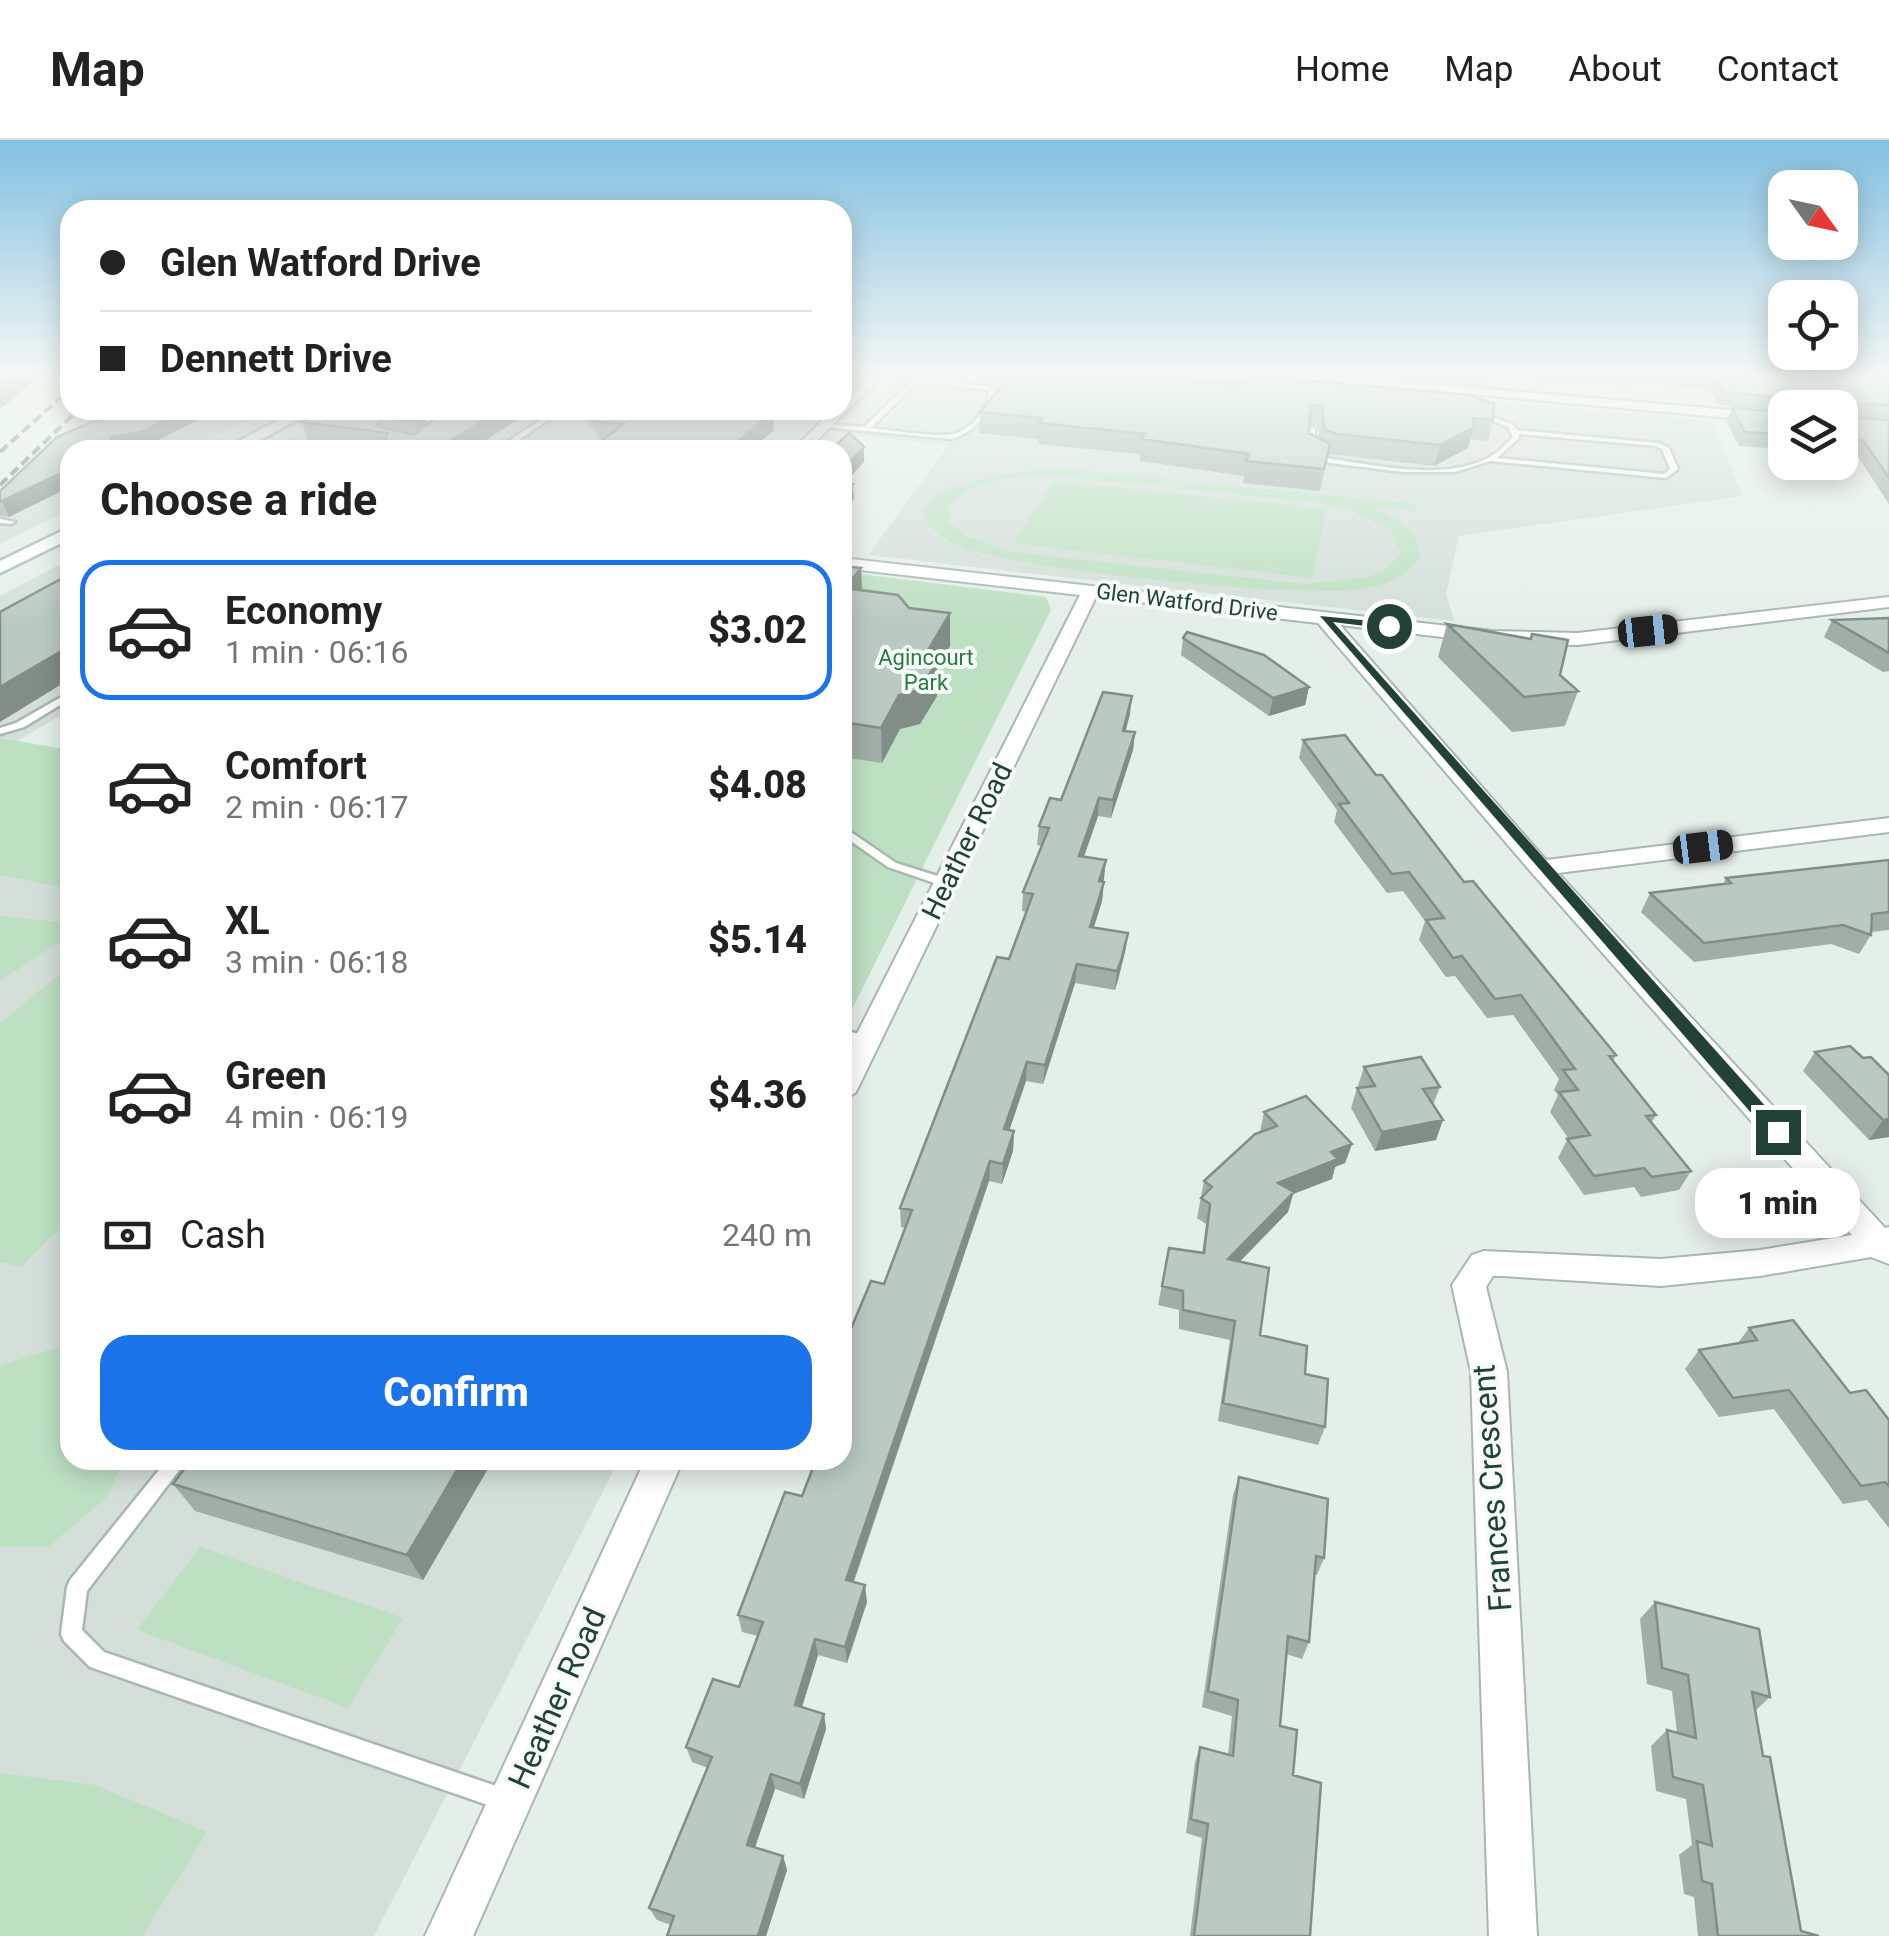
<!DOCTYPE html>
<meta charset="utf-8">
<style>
body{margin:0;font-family:Roboto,sans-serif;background:#f2f2f2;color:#222;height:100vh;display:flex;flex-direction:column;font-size:38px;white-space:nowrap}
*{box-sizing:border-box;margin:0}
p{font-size:32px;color:#767676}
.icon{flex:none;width:55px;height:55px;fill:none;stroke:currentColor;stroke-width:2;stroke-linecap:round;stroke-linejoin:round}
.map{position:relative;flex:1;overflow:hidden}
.details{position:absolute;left:60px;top:300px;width:792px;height:1030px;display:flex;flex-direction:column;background:#fff;border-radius:30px;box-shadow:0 5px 25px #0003}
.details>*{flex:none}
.banner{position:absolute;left:60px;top:60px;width:792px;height:220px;border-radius:30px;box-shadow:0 5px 25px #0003;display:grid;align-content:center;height:220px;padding:0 40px;background:#fff}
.needle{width:65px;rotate:123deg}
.fabs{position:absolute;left:1768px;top:30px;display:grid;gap:20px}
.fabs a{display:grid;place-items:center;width:90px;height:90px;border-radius:20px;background:#fff;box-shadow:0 5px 25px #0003;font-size:50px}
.end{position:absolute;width:45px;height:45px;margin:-22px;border:12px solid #234236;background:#fff;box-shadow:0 0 0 5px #fff}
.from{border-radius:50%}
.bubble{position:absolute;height:70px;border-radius:30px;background:#fff;box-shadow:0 5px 25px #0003;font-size:32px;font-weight:800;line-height:70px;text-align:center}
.car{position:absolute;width:30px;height:60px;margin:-30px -15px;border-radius:12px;box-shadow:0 0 8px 2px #0007;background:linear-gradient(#222 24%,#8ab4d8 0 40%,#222 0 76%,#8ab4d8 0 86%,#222 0)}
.banner b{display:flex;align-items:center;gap:35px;height:95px;font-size:38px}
.banner b+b{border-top:2px solid #e0e0e0}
.banner i{width:25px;height:25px;background:#222}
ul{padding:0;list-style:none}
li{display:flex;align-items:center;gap:30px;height:140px;margin:0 20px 15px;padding:0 20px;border:5px solid transparent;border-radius:30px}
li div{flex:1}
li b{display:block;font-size:38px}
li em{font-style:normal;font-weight:800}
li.active{border-color:#1a73e8}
li>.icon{width:90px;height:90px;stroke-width:1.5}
h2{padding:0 40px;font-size:45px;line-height:120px}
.pay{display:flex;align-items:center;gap:25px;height:110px;padding:0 40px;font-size:38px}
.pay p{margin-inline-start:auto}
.action{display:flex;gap:20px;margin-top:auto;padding:20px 40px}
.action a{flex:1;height:115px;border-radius:30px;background:#1a73e8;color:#fff;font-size:40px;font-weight:800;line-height:115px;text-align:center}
header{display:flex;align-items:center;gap:60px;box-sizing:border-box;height:140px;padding:0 50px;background:#fff;border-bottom:2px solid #e0e0e0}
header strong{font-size:48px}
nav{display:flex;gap:55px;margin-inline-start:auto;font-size:35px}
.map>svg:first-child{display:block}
.built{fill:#d3dfd8}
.green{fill:#bde0c2;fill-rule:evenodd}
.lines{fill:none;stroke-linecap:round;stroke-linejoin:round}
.service-casing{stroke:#a7b8b0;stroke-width:5}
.minor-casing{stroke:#a7b8b0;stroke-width:4}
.secondary-casing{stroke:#a2bbb0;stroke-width:5}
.service{fill:#fff;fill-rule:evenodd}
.minor{fill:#fff;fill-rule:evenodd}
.secondary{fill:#fff;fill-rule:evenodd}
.rail{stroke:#5d7d71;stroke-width:4;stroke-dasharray:10 5;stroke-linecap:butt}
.wall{fill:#a0aea7;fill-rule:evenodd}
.shaded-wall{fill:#828d88}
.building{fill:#bacac2;stroke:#828d88;stroke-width:2.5}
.route{fill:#234236}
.labels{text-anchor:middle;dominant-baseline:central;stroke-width:8;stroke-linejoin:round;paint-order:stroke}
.far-street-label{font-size:22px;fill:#234236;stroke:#f6fbf8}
.far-park-label{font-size:22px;fill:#2a7b40;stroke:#f6fbf8}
.street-label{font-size:28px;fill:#234236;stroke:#f6fbf8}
.near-street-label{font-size:32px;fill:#234236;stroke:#f6fbf8}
</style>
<header>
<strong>Map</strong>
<nav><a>Home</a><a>Map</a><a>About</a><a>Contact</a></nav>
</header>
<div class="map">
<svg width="1889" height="1796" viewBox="0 0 1889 1796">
<rect width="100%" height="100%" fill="#e5efe9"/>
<path class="built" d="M905 233H1164L1711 280 1743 356 1459 396 1446 454 1454 481 868 415 949 305 840 294Z
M88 270H268L188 310H70V369L0 404V351Z
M344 270H720L667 310H328L288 300Z
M70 419V570L17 601 0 598V456Z
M0 735 70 749V1320H619L374 1796H0Z"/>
<path class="green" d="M1065 329 1415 364V371L1372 367C1395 379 1420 388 1420 418 1407 437 1385 445 1362 449 1307 459 1001 429 955 404 852 348 1031 328 1065 329ZM1054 336 1314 362 1350 370 1391 390 1401 413 1385 430 1365 438 1303 444 1011 412 968 397 950 383 948 368C974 337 1015 337 1054 336Z
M1053 341 1326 369 1312 438 1014 403Z
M843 432 1046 457 1051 470 843 887Z
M0 598 70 610V749L0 735Z
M0 776 70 783V795L0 841Z
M70 826V1079L21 1127 0 1122V883Z
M70 1203V1320H124L107 1357 48 1407 0 1406V1226Z
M200 1407 403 1478 348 1568 137 1490Z
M0 1633 95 1645 207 1692 142 1796H0Z"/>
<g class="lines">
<defs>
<path id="service" d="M878 234 988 246 995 251C990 276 975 292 951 299L822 287 824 284 864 287 911 241 876 237ZM917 242 986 250 989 252C985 270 973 289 953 294 938 298 889 290 871 288Z
M842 247 865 250 862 252 842 251Z
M213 270H231L250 274 247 276Z
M310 270H333L346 273 343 275Z
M515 270H536L557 274 504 310H495L548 275Z
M1478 271 1513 285 1517 290 1659 303 1669 308 1678 329 1666 338 1490 321 1455 332H1403L1330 323 1309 314V289L1312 287 1315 289 1316 313 1331 319C1382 326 1451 343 1496 313 1502 309 1508 302 1513 297L1508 287 1476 274ZM1519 294 1656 306 1662 309 1670 329 1664 334 1497 318 1519 298Z
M182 302 233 307 237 309 222 310 180 305Z
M0 379 15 382 11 384 0 383Z
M70 552V559L24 587 0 594V588L16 583Z
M842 686 896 723 950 740 952 743 946 747 888 727 842 695Z
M842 890 873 897 875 900 868 905 842 900Z
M167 1320H187L87 1451 82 1490 104 1512 505 1649 513 1652 516 1660 513 1668 505 1671 90 1527 64 1501 61 1494 67 1447 70 1440Z"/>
<path id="minor" d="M872 233H886L807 310H792L833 270H842V261Z
M842 418 1493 491 1578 493 1889 457V467L1578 505 1493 503 1340 485 1546 720 1889 678V692L1558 733 1885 1088 1889 1087V1124L1871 1117 1760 1136 1661 1146 1502 1136H1493L1486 1147 1507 1232 1537 1796H1489L1471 1232 1452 1145 1472 1115 1484 1111 1661 1119 1760 1110 1852 1095 1532 733 1318 483 1096 457 856 952 842 962V923L1080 455 842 428Z
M645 1320H683L473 1796H425Z"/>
<path id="secondary" d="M1245 233H1304L1785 275V283Z
M297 270H315L242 310H222Z
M70 387V399L0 433V421Z"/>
</defs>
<use href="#service" class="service-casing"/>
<use href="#minor" class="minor-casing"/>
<use href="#secondary" class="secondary-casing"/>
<use href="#service" class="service"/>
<use href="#minor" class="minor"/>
<use href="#secondary" class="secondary"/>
<path class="rail" d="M0 312 70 249
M0 345 78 270"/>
</g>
<path class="wall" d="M1378 233H1489L1486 245 1377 236Z
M1531 233H1889V279L1846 277 1889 280V364L1856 314 1840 313V268H1785V272L1718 265 1711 251 1688 246 1630 242 1629 245 1531 239Z
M1245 243 1493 280 1488 301 1470 299 1468 308 1434 326 1328 314 1320 351 1243 343 1244 336 1140 321V314L1038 304V299L979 293 980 272ZM1311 284 1319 289V298L1309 293Z
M1732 268 1785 272V309L1739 306 1726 281Z
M112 270H211V273L147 306 122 310H70L9 377 0 376V351Z
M326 270H524L525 275 470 310H382L308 300 302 282ZM425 276 433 280 427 285Z
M578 270H756L774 290 602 300Z
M842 426 862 450 909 468 950 473V506L937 529V556L920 584 900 589 882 623 842 617Z
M1889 478V531L1883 532 1824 497 1832 480Z
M1447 484 1578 551 1565 586 1512 592 1438 517Z
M1183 498 1309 547 1305 565 1269 576 1181 515Z
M1130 574 1125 591 1135 592 1133 610 1111 678 1098 676 1084 716 1104 739 1102 761 1094 787 1128 793 1125 812 1118 841 1115 850 1075 843 1043 944 1026 941 1009 990 1014 991 1013 1011 1002 1044 989 1041 854 1442 867 1462 847 1523 818 1515 802 1567 824 1574 826 1589 804 1659 775 1649 755 1708 783 1716 787 1730 766 1796H667L671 1785 657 1780 649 1768 708 1628 692 1622 686 1607 739 1547 758 1496 742 1492 738 1475 802 1356 905 1088 901 1087 900 1068 1009 819 1027 772 1022 771 1023 752 1042 706 1037 705 1039 686Z
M1303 600 1376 635 1464 742 1616 915 1613 921 1656 975 1652 982 1691 1031 1679 1050 1641 1057 1634 1047 1584 1055 1558 1018 1568 998 1550 972 1558 955 1554 950 1559 939 1513 875 1487 878 1455 836 1446 837 1419 800 1425 781 1403 751 1387 753 1334 682 1337 670 1299 618Z
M1889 720V790L1871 792V795L1859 814 1831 804 1694 822 1641 772 1650 753 1723 744 1726 738Z
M1815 912 1863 918 1889 935V997L1869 1000 1803 931Z
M1364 927 1440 947 1433 965 1436 1000 1375 1011 1351 968 1357 948H1359L1358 946Z
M1264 972 1352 1004 1345 1023 1335 1027 1332 1039 1293 1054 1288 1072 1239 1122 1260 1195 1305 1234 1325 1287 1318 1305 1218 1281 1230 1200 1179 1189V1170L1158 1165 1169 1108 1202 1113 1206 1084 1197 1078 1204 1041 1260 992Z
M1749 1188 1850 1253 1889 1280V1388L1867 1360 1843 1364 1774 1269 1719 1277 1685 1229 1699 1210 1738 1203Z
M493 1320 423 1440 195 1371 173 1344Z
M1239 1337 1324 1418 1317 1435H1315L1309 1502 1302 1519 1286 1514 1280 1586 1293 1635 1310 1796H1190L1202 1698 1186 1693 1195 1622 1200 1607 1228 1615 1232 1576 1202 1567 1233 1355Z
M1655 1462 1770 1557 1755 1571 1763 1616 1801 1791 1819 1796H1698L1694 1757 1684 1754 1679 1715 1692 1705 1686 1659 1656 1651 1651 1606 1667 1590 1677 1593 1672 1551 1647 1544 1640 1479Z"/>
<path class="shaded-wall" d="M8 233H44L0 269V240Z
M1314 264 1311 284 1306 288 1310 267Z
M185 270H211V273L147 306 110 310 111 297Z
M501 270H524L525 275 470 310H435Z
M773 272 774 290 751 310H727Z
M424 275 429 293 419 299 414 281Z
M1474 287 1468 308 1434 326 1440 305Z
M864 307V322L842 346V330Z
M70 329V347L9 377 2 362Z
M853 344 854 359 842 371V355Z
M861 428 863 460 845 448Z
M950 473V506L937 529V556L920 584 900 589 882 623 881 588 899 555Z
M70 506V539L0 582V547Z
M1309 547 1305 565 1269 576 1273 558Z
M1132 556 1130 574 1121 609 1123 591Z
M1135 592 1133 610 1111 678 1113 660Z
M1099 658 1098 676 1078 734 1079 716Z
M1106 720 1104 739 1097 760 1099 741Z
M1104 742 1102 761 1088 806 1090 787Z
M1128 793 1125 812 1115 850 1117 831Z
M1077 824 1075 843 1043 944 1045 925Z
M1027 922 1026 941 1003 1009 1004 989Z
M1889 979V997L1869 1000 1883 980Z
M1443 980 1436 1000 1375 1011 1382 992Z
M1014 991 1013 1011 1002 1044 1003 1024Z
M1352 1004 1345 1023 1335 1027 1332 1039 1293 1054 1288 1072 1223 1139 1228 1119 1278 1043 1331 1012Z
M990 1021 989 1041 848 1457 846 1440Z
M463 1320H493L423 1440 407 1415Z
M865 1445 867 1462 847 1523 845 1507Z
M815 1499 818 1515 798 1580 795 1565Z
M824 1574 826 1589 804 1659 800 1644Z
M771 1634 775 1649 751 1718 747 1705Z
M783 1716 787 1730 766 1796H758Z"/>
<path class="building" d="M1012 233H1091L1235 244 1245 243 1247 236 1469 255 1494 264 1493 280 1473 278 1474 287 1440 305 1336 294 1324 289 1323 268 1314 264 1310 267 1309 293 1330 304 1324 329 1246 321 1249 314 1142 299 1145 294 1039 283 1042 278 980 272Z
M1694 233H1889V265L1844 263 1846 277 1889 280V338L1863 300 1840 299V268H1792L1793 259 1723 252 1716 238Z
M1732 268 1785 272V295L1745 292Z
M112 270H185L141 292 111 297 114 308 110 310H70V329L0 362V351L57 297 104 277Z
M326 270H415L424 275 414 281 382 278 376 286 414 295 445 270H501L435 310H382L388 293 302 282Z
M588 270H756L773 272 727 310H588L624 284 597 282Z
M849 293 864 307 842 330V310H831Z
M842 343 853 344 842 355Z
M842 426 861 428 845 448 898 455 909 468 950 473 926 514 937 522 920 550 899 555 881 588 842 582Z
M70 434V506L0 547V472Z
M1889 478V513L1832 480Z
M1447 484 1531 499 1532 494 1568 500 1560 535 1578 551 1524 557Z
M1187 492 1264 515 1309 547 1273 558 1183 498Z
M1103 552 1132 556 1123 591 1135 592 1113 660 1099 658 1079 716 1106 720 1099 741 1104 742 1090 787 1128 793 1121 821 1117 831 1077 824 1045 925 1027 922 1004 989 1014 991 1003 1024 990 1021 846 1440 865 1445 845 1507 815 1499 795 1565 824 1574 800 1644 771 1634 747 1705 783 1716 758 1796H667L674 1776 649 1768 712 1617 686 1607 713 1539 739 1547 763 1482 738 1475 785 1352 802 1356 816 1320H842V1210L871 1141 884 1144 912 1070 900 1068 997 817 1009 819 1033 754 1023 752 1049 688 1039 686 1050 658 1061 660Z
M1345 595 1376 635H1382L1464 742 1473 741 1616 915 1609 916 1656 975 1646 976 1691 1031 1652 1037 1644 1028 1594 1036 1567 999 1590 995 1559 952 1578 950 1563 930 1575 929 1521 855 1495 859 1462 816 1453 818 1426 780 1444 778 1409 732 1392 734 1339 664 1349 663 1303 600Z
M1889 720V772L1872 774 1871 795 1843 785 1704 803 1650 753 1731 743 1726 738Z
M1850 906 1863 918 1871 917 1889 935V979L1883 980 1815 912Z
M1421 917 1440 947 1423 949 1443 980 1382 992 1357 948 1375 946 1364 927Z
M1306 956 1352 1004 1331 1012 1338 1019 1278 1043 1294 1052 1228 1119 1269 1128 1260 1195 1307 1206 1305 1234 1328 1239 1325 1287 1223 1263 1235 1181 1183 1170V1151L1162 1146 1169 1108 1204 1113 1210 1064 1201 1058 1212 1047 1204 1041 1255 994 1277 986 1264 972Z
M1793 1180 1850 1253 1866 1250 1889 1280V1346L1885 1342 1861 1346 1789 1250 1733 1258 1699 1210 1757 1200 1749 1188Z
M191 1320H463L407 1415 173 1344Z
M1239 1337 1328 1359 1324 1418 1316 1416 1309 1502 1288 1496 1280 1586 1297 1590 1293 1635 1321 1643 1310 1796H1194L1208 1684 1191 1679 1200 1607 1233 1616 1238 1560 1208 1551Z
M1655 1462 1759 1489 1770 1557 1752 1552 1763 1616 1770 1617 1801 1791 1819 1796H1718L1712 1744 1702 1741 1697 1701 1712 1706 1703 1645 1673 1637 1667 1590 1696 1598 1688 1535 1662 1528Z"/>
<linearGradient id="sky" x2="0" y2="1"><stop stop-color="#83c0e1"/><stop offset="0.48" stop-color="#f3f8f5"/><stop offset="1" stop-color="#f3f8f5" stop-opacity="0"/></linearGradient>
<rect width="1889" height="485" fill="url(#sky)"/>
<path class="route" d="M1320 476 1393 483 1389 489 1333 482 1784 987V997H1772Z"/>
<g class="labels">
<g class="far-street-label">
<text transform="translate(1187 462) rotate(7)">Glen Watford Drive</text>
</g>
<g class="far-park-label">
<text x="926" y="517">Agincourt<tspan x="926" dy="25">Park</tspan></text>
</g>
<g class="street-label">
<text transform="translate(967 701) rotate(-64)">Heather Road</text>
</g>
<g class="near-street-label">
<text transform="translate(1492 1348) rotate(-94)">Frances Crescent</text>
<text transform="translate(557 1558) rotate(-66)">Heather Road</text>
</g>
</g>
</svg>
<div class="fabs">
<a><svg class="needle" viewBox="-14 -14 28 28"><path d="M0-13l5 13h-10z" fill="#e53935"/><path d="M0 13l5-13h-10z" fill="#767676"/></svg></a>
<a><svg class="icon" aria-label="locate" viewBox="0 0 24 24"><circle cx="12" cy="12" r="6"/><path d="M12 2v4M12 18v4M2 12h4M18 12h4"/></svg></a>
<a><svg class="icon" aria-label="layers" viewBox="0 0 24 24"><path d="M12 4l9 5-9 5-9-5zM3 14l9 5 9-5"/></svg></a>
</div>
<i class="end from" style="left:1389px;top:486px"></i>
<i class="end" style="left:1778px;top:992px"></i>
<div class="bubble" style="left:1695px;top:1028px;width:165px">1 min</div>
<i class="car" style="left:1648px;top:491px;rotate:84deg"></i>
<i class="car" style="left:1703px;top:707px;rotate:83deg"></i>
<div class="banner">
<b><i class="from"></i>Glen Watford Drive</b>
<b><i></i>Dennett Drive</b>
</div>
<section class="details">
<h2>Choose a ride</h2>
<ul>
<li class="active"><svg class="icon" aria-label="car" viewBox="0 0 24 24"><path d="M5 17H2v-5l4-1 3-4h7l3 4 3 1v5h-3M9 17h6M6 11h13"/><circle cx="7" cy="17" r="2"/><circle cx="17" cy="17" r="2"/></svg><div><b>Economy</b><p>1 min · 06:16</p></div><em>$3.02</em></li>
<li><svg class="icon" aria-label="car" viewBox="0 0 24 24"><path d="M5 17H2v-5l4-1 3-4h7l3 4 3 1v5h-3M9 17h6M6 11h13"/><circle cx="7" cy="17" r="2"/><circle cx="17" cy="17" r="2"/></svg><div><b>Comfort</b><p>2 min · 06:17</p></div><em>$4.08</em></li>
<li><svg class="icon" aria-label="car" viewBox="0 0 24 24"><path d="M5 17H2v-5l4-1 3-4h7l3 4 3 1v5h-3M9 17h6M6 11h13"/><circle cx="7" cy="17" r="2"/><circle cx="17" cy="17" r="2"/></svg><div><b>XL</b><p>3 min · 06:18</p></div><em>$5.14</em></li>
<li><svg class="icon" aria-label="car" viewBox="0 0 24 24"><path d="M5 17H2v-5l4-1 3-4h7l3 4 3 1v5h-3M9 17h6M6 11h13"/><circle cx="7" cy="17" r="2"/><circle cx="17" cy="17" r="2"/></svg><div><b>Green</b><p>4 min · 06:19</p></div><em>$4.36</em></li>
</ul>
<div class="pay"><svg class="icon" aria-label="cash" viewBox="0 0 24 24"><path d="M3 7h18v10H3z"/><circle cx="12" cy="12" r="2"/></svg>Cash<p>240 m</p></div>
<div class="action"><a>Confirm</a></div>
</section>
</div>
